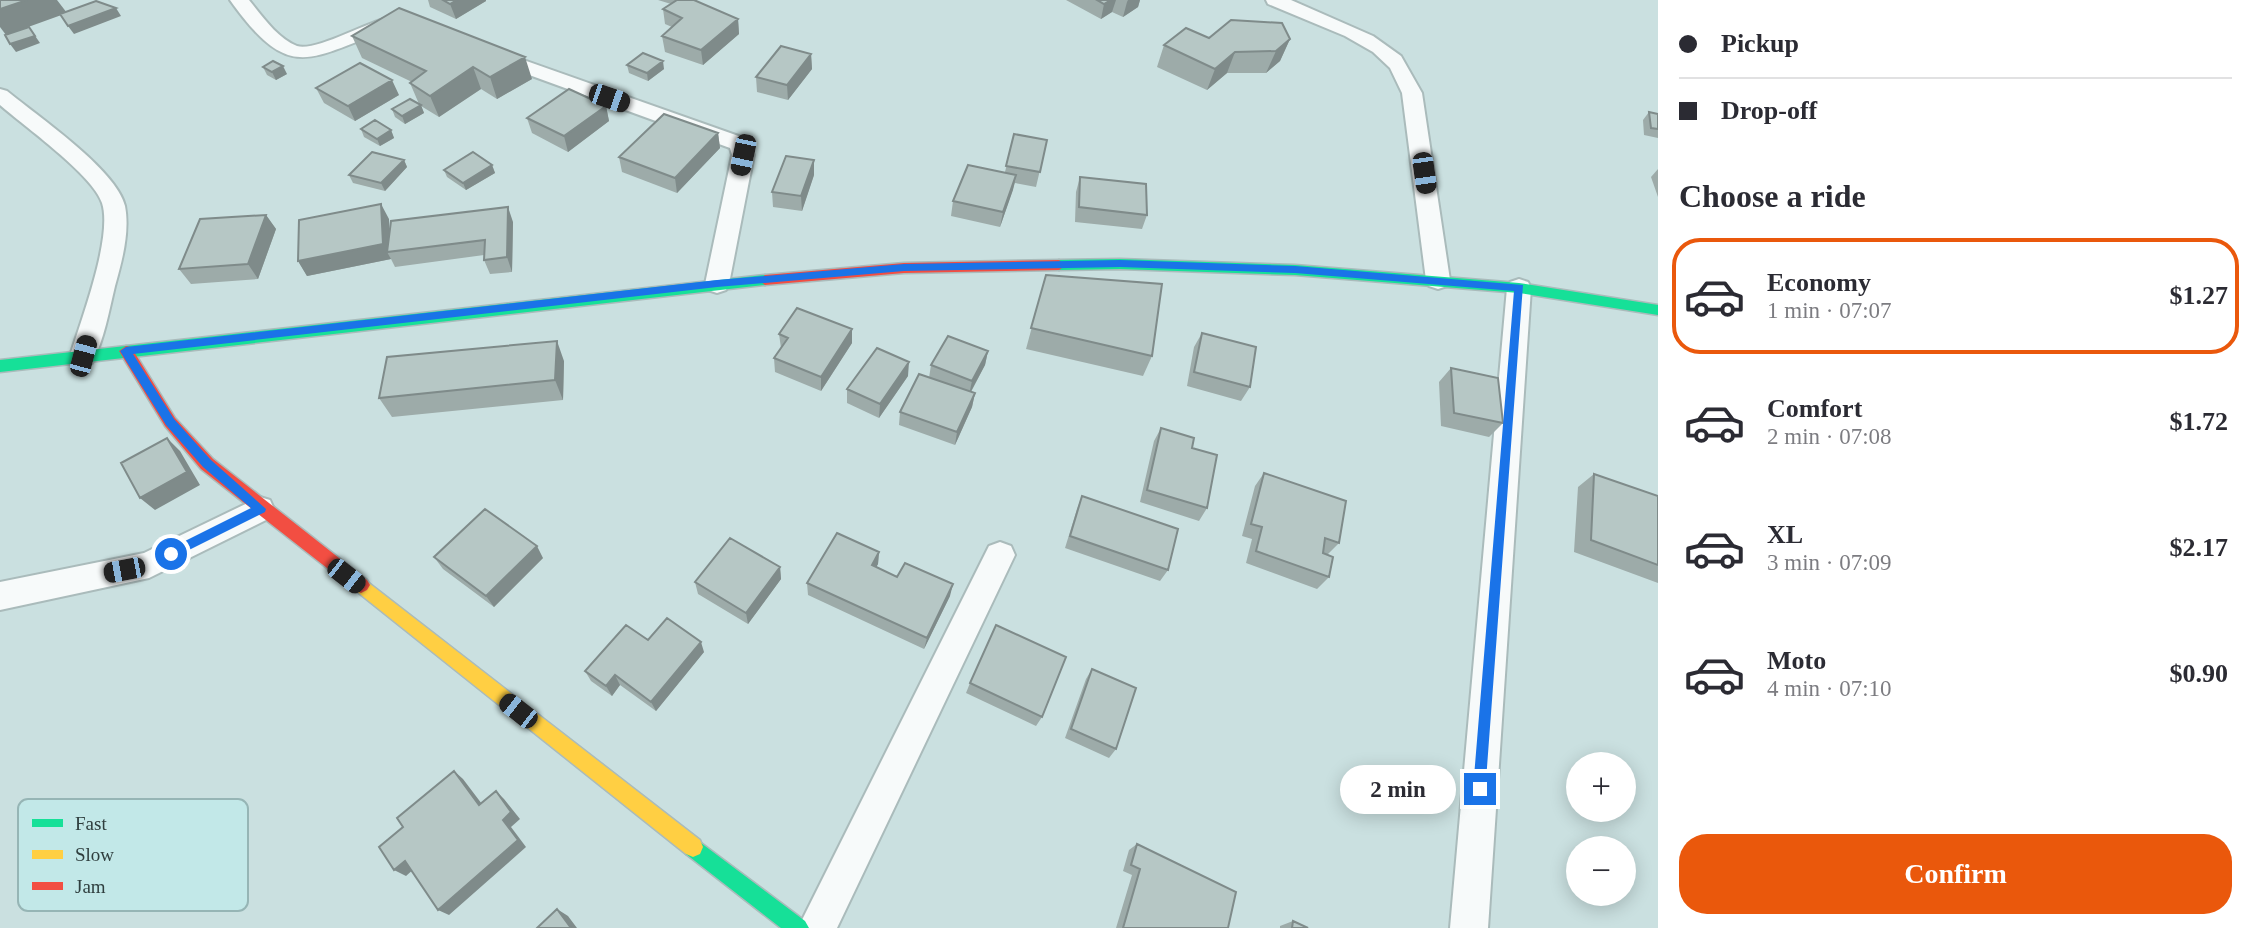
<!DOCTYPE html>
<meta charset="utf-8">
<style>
body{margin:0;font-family:"Times New Roman",serif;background:#f7f7f7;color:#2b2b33;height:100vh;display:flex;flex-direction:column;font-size:26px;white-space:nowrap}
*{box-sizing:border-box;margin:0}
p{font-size:23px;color:#7c7c81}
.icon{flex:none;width:38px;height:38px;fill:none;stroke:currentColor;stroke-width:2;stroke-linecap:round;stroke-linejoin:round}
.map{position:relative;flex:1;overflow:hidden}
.sheet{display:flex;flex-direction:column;background:#fff;width:595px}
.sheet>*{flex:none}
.guide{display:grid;align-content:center;height:154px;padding:0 21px;background:#fff}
.tools{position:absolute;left:1566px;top:752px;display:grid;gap:14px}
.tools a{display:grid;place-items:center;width:70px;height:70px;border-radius:50%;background:#fff;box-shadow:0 4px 18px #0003;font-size:35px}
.end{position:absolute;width:32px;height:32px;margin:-16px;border:9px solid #1a73e8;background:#fff;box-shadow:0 0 0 4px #fff}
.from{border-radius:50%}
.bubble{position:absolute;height:49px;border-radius:24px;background:#fff;box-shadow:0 4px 18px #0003;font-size:23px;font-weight:600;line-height:49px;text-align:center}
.car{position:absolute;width:21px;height:42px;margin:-21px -10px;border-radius:9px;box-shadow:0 0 5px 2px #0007;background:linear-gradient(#222 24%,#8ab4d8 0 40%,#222 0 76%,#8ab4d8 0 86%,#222 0)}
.guide b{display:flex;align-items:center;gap:24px;height:66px;font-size:26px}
.guide b+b{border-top:2px solid #e1e1e2}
.guide i{width:18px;height:18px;background:#2b2b33}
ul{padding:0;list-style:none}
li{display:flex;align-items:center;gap:21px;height:116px;margin:0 14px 10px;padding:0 7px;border:4px solid transparent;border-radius:28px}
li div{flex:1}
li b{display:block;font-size:26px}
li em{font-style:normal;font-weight:600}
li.current{border-color:#ea580c}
li>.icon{width:63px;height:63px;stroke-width:1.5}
h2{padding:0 21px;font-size:32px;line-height:84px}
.cta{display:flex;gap:14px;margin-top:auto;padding:14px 21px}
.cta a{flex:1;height:80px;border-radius:28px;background:#ea580c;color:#fff;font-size:28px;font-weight:600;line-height:80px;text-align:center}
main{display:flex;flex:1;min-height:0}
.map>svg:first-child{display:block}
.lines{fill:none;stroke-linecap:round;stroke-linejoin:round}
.street-casing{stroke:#abb;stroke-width:4}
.fast-casing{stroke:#abb;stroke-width:3}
.slow-casing{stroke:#abb;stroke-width:3}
.jam-casing{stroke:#abb;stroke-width:3}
.street{fill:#f7fafa;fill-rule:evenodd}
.fast{fill:#16e098;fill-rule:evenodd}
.slow{fill:#ffcf43;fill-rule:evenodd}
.jam{fill:#f24e42;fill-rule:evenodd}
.wall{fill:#9daba9}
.shaded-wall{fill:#7f8b8a}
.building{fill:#b6c7c5;stroke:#7f8b8a;stroke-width:2}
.route{fill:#1a73e8}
.key{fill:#c2e8e8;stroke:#96b5b5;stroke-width:2}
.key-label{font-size:19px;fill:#2f3e3e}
</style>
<main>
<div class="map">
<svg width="1658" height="928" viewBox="0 0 1658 928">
<rect width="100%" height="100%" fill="#cae0e0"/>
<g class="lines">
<defs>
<path id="street" d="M230 0H249C262 16 277 38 297 46 314 52 366 23 387 18L396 24 394 28C310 56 292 87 230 0Z
M1266 0H1291L1373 36 1401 56 1422 93 1450 280 1447 286 1438 289 1429 286 1426 280 1402 93 1390 68 1373 52 1345 36 1268 4Z
M495 50 747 139 754 155 729 284 726 290 717 293 708 290 705 284 732 155 730 148 488 60 485 56 488 52Z
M0 89 7 91C36 115 117 170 125 206 130 232 122 261 115 286 109 311 104 340 92 363L83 366 74 363 70 356C81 320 113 237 102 203 93 175 24 126 0 105Z
M1519 279 1528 282 1531 288 1488 928H1450L1507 288 1510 282Z
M260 497 270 500 274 509 270 518 149 578 0 610V582L144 553Z
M1000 542 1011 546 1015 555 837 928H798L989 546Z"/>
<path id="fast" d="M1120 259 1295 265 1519 283 1658 305V315L1519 293 1295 275 1120 269 1059 270 1052 265 1059 260Z
M765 275 772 280 765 285 0 372V360Z
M693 837 805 921 809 928H781L686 854 683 847 686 840Z"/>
<path id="slow" d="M361 577 700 840 703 847 700 854 693 857 686 854 355 590 352 585 355 580Z"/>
<path id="jam" d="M1059 260 1066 265 1059 270 904 273 765 285 758 280 765 275 904 263Z
M126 346 131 347 175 418 213 459 367 580 370 585 367 590 361 593 355 590 201 469 165 426 119 351Z"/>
</defs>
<use href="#street" class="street-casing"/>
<use href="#fast" class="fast-casing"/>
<use href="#slow" class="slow-casing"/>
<use href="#jam" class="jam-casing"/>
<use href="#street" class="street"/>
<use href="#fast" class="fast"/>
<use href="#slow" class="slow"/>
<use href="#jam" class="jam"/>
</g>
<path class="wall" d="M428 0H486V1L456 19 430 7Z
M658 0H694L738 19 739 34 703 65 665 52 662 36 672 27 665 24 663 9 671 4Z
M1066 0H1140L1138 7 1123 17 1112 12 1101 19Z
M352 36 532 79 497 99 481 89 439 117 421 106 424 113 405 124 395 117 392 109 419 104 410 83 412 82 362 58Z
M1209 38 1290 39 1280 61 1266 73H1227L1207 90 1157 67 1164 45Z
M811 54 812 69 788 100 757 92 756 77Z
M627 65 664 69 648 81 629 73Z
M263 67 287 74 276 80 267 75Z
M316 88 399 95 355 121 324 103Z
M606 106 609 121 568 152 532 133 527 118Z
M1649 112 1658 114V138L1644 135 1643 120Z
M361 129 391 130 394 138 380 146 364 137Z
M718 133 720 148 677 193 622 172 619 157Z
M1014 134 1047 140 1036 187 1015 183 1000 227 951 216 953 201 1005 172Z
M404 160 407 167 385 191 353 183 349 175Z
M492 165 495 173 466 190 447 177 444 170Z
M1658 169V197L1651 177Z
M814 175 802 211 773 207 772 192Z
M1080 177 1147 215 1142 229 1075 222 1076 192Z
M266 215 276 229 258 279 191 284 179 269Z
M389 219V234L513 222 512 272 490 274 484 260V255L395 267 391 259 307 276 298 261Z
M1046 275 1152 356 1143 376 1026 349Z
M1202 333 1250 387 1241 401 1187 386 1194 347Z
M779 334 852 343 821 391 775 372 774 358 781 348Z
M988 351 985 365 971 392 975 393 972 407 955 445 899 425 900 412 929 378 931 365Z
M564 361 563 400 392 417 379 398Z
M1451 368 1503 423 1489 437 1441 426 1439 382Z
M908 376 879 418 847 403V389Z
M1161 428 1207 508 1199 521 1140 502 1154 441Z
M1264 473 1339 543 1327 555 1329 577 1317 589 1246 563 1252 539 1242 536 1255 486Z
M1594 474 1658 496V583L1574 552 1578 487Z
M1082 496 1168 570 1160 581 1065 548 1077 509Z
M879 552 878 564 876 567 897 577 950 596 924 649 808 595 807 583Z
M434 557 543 558 494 607 443 569Z
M780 567 781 579 748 624 698 594 695 582Z
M648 640 704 652 656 711 620 685 612 696 591 681 585 671Z
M1092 669 1116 749 1109 758 1065 738 1086 679Z
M970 683 1042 717 1036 726 966 693Z
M1137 844 1228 928H1116L1132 875 1123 871 1129 850Z
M1293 921 1308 928H1280V926Z"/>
<path class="shaded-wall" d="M27 0H57L67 13 6 35 0 27V9Z
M457 0H486V1L456 19 450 4Z
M1111 0H1116L1112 12 1101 19 1104 4Z
M1128 0H1140L1138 7 1123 17 1127 2Z
M116 8 121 16 74 34 68 26Z
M738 19 739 34 703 65 701 50Z
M29 27 40 43 16 52 10 44Z
M1290 39 1280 61 1266 73 1276 51Z
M1235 52 1227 73 1207 90 1215 69Z
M811 54 812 69 788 100 787 85Z
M525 57 532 79 497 99 490 77Z
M663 61 664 69 648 81 647 73Z
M283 66 287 74 276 80 272 72Z
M473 67 481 89 439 117 430 96Z
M392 80 399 95 355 121 348 106Z
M421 105 424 113 405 124 402 116Z
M606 106 609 121 568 152 564 136Z
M391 130 394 138 380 146 377 139Z
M718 133 720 148 677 193 675 178Z
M404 160 407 167 385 191 381 183Z
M814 160V175L802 211 801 196Z
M492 165 495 173 466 190 463 183Z
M1016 175 1013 190 1000 227 1003 212Z
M381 204 389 219 390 251 387 252 391 259 307 276 298 261Z
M508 207 513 222 512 272 507 257Z
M266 215 276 229 258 279 248 264Z
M852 329V343L821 391V377Z
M557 341 564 361 563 400 555 380Z
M988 351 985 365 969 395 972 381Z
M909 362 908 376 879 418 880 404Z
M975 393 972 407 955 445 957 432Z
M167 438 180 451 200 485 155 510 140 498Z
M537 546 543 558 494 607 486 596Z
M879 552 878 564 871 577 872 565Z
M780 567 781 579 748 624 746 613Z
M953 584 950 596 924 649 927 638Z
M701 642 704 652 656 711 651 702Z
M615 675 620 685 612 696 606 686Z
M454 771 463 779 488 812 479 805Z
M496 791 504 799 520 819 511 827 526 847 449 915 438 910 503 820Z
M405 861 416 867 406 876 394 870Z
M557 909 568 916 577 928H571Z"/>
<path class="building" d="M0 0H27L0 9Z
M443 0H457L450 4Z
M677 0H694L738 19 701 50 662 36 682 18 663 9Z
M1097 0H1111L1104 4Z
M96 1 116 8 68 26 60 14Z
M399 8 525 57 490 77 473 67 430 96 410 83 426 71 352 36Z
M1231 20 1282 23 1290 39 1276 51 1235 52 1215 69 1164 45 1186 28 1209 38Z
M29 27 35 36 10 44 5 35Z
M781 46 811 54 787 85 756 77Z
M643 53 663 61 647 73 627 65Z
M273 61 283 66 272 72 263 67Z
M360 63 392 80 348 106 316 88Z
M569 89 606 106 564 136 527 118Z
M410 99 421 105 402 116 392 109Z
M1649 112 1658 114V129L1651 128Z
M664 114 718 133 675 178 619 157Z
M375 120 391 130 377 139 361 129Z
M1014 134 1047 140 1040 172 1006 166Z
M372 152 404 160 381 183 349 175Z
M473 152 492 165 463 183 444 170Z
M786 156 814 160 801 196 772 192Z
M968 165 1016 175 1003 212 953 201Z
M1080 177 1146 184 1147 215 1079 207Z
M381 204 383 244 298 261 299 220Z
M508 207 507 257 484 260 485 240 387 252 391 221Z
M266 215 248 264 179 269 200 219Z
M1046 275 1162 284 1152 356 1031 328Z
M797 308 852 329 821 377 774 358 788 338 779 334Z
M1202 333 1256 347 1250 387 1194 372Z
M948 336 988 351 972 381 931 365Z
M557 341 555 380 379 398 387 357Z
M877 348 909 362 880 404 847 389Z
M1451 368 1498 378 1503 423 1454 413Z
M919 374 975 393 957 432 900 412Z
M1161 428 1194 438 1192 448 1217 455 1207 508 1147 490Z
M167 438 187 472 140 498 121 463Z
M1264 473 1346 501 1339 543 1325 538 1323 553 1333 557 1329 577 1256 551 1262 527 1251 524Z
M1594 474 1658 496V565L1591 540Z
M1082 496 1178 529 1168 570 1070 536Z
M485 509 537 546 486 596 434 557Z
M837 533 879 552 872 565 897 577 905 563 953 584 927 638 807 583Z
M730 538 780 567 746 613 695 582Z
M667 618 701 642 651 702 615 675 606 686 585 671 626 625 648 640Z
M996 625 1066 657 1042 717 970 683Z
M1092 669 1136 688 1116 749 1071 729Z
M454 771 479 805 496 791 511 812 503 820 518 840 438 910 405 861 394 870 379 847 403 827 397 818Z
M1137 844 1236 892 1228 928H1123L1140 869 1131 865Z
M557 909 571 928H537Z
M1293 921 1308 928H1292Z"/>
<path class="route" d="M1120 260 1295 266 1523 285 1485 794 1480 796 1473 789 1514 291 1295 273 1120 267 904 271 717 287 133 354 174 419 211 460 266 509 265 512 171 559 165 554 167 550 251 508 203 467 166 425 120 351 126 347 717 280 904 264Z"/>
<rect x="18" y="799" width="230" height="112" rx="10" class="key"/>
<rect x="32" y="819" width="31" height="8" fill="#16e098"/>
<rect x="32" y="850" width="31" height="9" fill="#ffcf43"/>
<rect x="32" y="882" width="31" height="8" fill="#f24e42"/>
<g class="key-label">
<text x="75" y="830">Fast</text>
<text x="75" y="861">Slow</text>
<text x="75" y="893">Jam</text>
</g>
</svg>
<div class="tools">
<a>+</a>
<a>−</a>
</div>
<i class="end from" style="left:171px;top:554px"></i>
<i class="end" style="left:1480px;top:789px"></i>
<div class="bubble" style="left:1340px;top:765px;width:116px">2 min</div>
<i class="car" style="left:609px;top:98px;rotate:109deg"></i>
<i class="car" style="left:743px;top:155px;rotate:192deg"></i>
<i class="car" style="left:1424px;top:173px;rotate:172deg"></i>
<i class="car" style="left:83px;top:356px;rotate:15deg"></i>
<i class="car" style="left:124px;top:570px;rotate:259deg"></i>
<i class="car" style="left:346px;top:576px;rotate:128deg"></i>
<i class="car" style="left:518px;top:711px;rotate:308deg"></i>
</div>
<section class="sheet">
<div class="guide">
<b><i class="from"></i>Pickup</b>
<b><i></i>Drop-off</b>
</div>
<h2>Choose a ride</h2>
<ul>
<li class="current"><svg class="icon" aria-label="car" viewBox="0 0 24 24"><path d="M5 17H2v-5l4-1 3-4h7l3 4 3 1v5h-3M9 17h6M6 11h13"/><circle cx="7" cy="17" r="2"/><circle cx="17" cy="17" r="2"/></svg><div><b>Economy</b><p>1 min · 07:07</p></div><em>$1.27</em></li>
<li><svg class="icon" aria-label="car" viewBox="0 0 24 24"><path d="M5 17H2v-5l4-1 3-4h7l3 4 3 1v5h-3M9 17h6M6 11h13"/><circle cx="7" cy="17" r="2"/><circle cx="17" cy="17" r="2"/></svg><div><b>Comfort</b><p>2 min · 07:08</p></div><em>$1.72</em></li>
<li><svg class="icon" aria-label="car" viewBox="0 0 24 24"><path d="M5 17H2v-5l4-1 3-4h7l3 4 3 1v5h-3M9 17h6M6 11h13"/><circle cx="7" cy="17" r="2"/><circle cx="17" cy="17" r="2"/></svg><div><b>XL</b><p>3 min · 07:09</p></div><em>$2.17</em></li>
<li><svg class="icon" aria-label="car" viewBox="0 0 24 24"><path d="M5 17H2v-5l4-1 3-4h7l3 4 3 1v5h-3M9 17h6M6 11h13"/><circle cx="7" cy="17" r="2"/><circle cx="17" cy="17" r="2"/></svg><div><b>Moto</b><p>4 min · 07:10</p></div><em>$0.90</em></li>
</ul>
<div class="cta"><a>Confirm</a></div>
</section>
</main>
